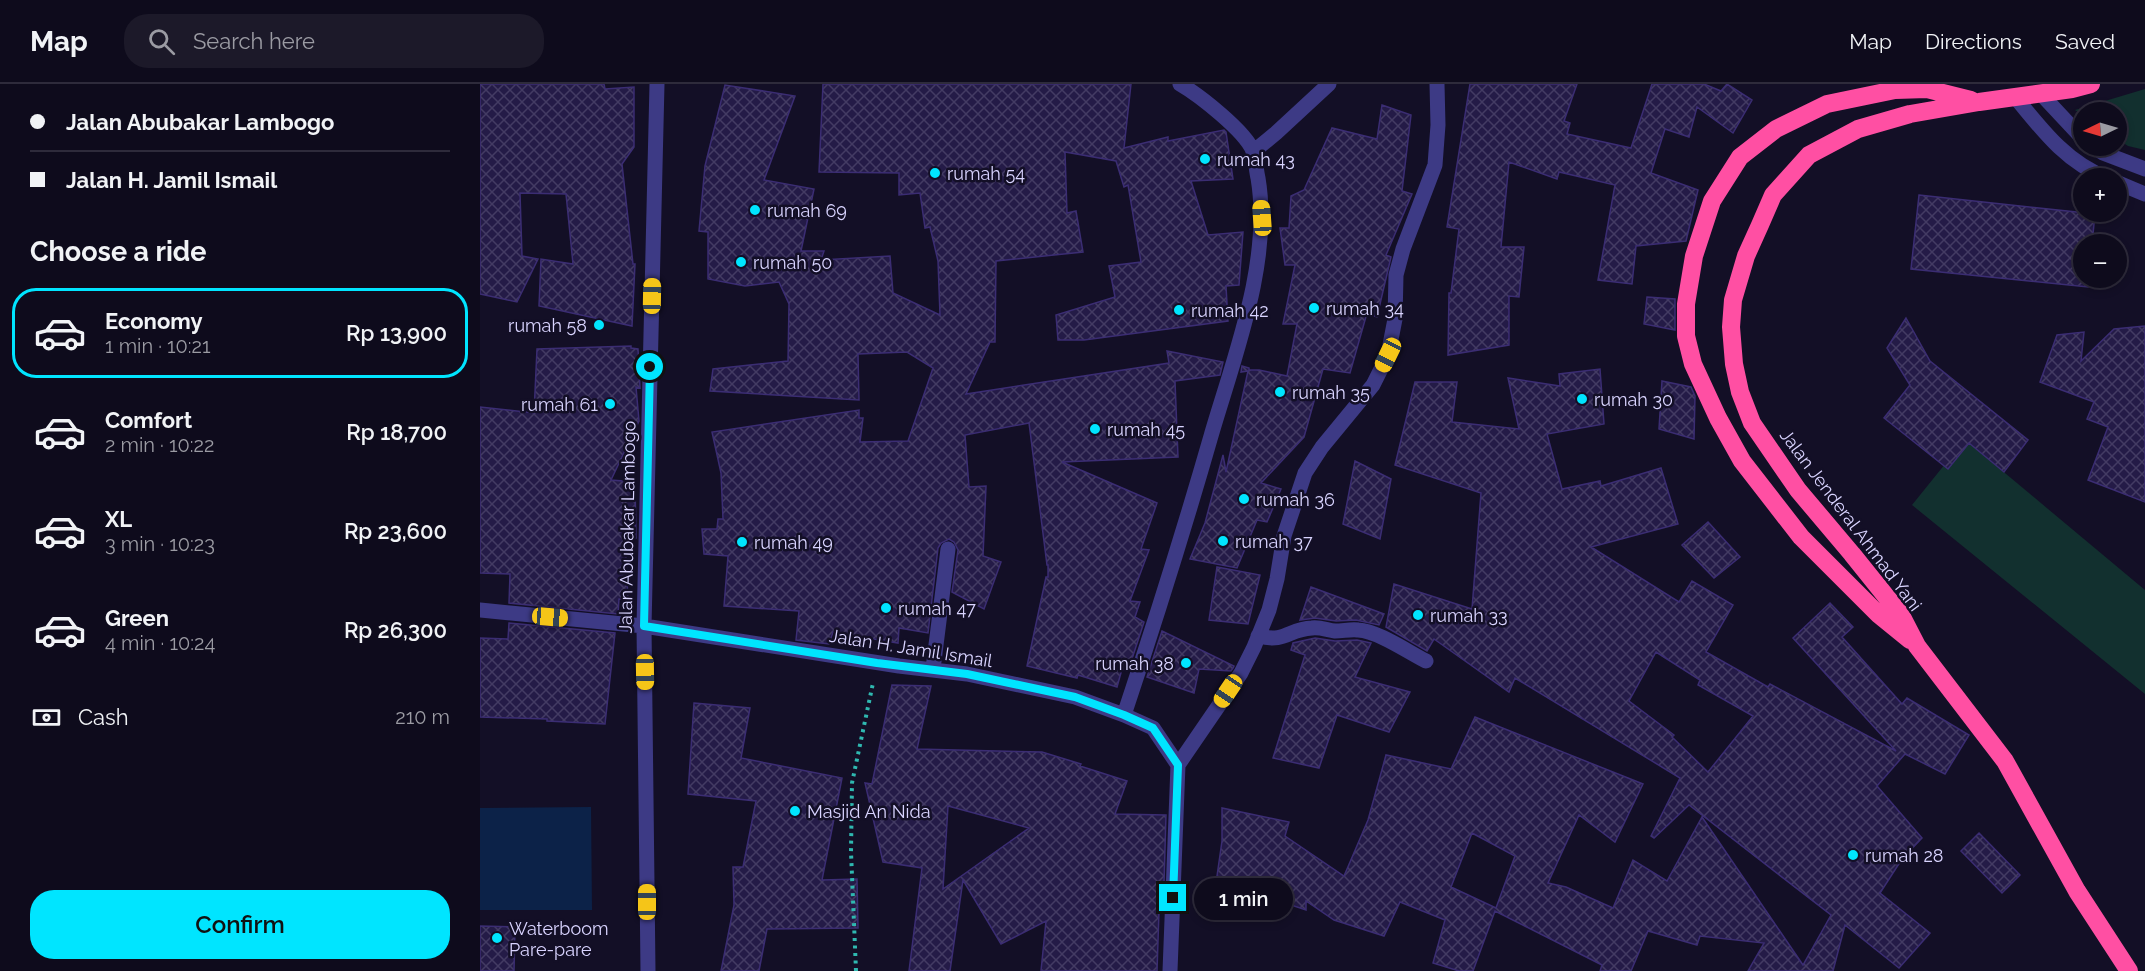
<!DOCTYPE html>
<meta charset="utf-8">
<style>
body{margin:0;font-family:Raleway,sans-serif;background:#1c1929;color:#f1f3f6;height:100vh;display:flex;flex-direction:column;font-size:22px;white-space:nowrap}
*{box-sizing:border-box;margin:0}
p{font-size:20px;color:#9b9ba3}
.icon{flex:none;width:33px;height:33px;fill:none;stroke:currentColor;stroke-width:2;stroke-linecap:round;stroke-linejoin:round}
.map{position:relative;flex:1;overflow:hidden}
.panel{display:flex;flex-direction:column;background:#0e0b1c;width:480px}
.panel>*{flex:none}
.hud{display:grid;align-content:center;height:132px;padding:0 30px;background:#0e0b1c}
.needle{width:39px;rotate:265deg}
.tools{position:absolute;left:1593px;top:18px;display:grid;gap:12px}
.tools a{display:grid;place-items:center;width:54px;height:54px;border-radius:50%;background:#0e0b1c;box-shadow:0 3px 9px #0003,0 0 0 2px #2e2b3b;font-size:30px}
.end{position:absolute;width:27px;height:27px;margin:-14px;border:8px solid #00e5ff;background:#111;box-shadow:0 0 0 3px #111}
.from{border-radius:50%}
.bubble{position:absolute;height:42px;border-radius:21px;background:#0e0b1c;box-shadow:0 3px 9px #0003,0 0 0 2px #2e2b3b;font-size:20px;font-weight:600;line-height:42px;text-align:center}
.car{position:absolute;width:18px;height:36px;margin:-18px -9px;border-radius:8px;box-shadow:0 0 4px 2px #0007;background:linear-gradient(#f5c518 24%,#345 0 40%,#f5c518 0 76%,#345 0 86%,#f5c518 0)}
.hud b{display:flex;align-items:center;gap:21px;height:57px;font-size:22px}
.hud b+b{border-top:2px solid #2e2b3b}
.hud i{width:15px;height:15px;background:#f1f3f6}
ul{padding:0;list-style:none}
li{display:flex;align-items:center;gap:18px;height:90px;margin:0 12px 9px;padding:0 18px;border:3px solid transparent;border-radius:24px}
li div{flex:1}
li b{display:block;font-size:22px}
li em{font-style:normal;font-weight:600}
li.on{border-color:#00e5ff}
li>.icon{width:54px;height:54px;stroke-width:1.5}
h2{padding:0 30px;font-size:27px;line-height:72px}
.pay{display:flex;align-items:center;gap:15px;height:66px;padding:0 30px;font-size:22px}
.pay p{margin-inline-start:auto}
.button{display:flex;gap:12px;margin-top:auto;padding:12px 30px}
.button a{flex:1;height:69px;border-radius:24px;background:#00e5ff;color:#111;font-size:24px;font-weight:600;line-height:69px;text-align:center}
header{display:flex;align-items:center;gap:36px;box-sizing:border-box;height:84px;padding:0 30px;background:#0e0b1c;border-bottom:2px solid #2e2b3b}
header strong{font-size:28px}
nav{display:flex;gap:33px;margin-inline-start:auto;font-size:21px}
.search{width:420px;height:54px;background:#1c1929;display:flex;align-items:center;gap:15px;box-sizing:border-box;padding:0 21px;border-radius:24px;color:#9b9ba3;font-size:22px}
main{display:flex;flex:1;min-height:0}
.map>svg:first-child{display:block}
.park{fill:#12302f}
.water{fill:#0c2248}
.building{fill:url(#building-cross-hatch);stroke:#3b2d73;stroke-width:1.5;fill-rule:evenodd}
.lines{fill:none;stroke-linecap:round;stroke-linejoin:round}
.path{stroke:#2fb8b0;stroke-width:4;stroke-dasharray:3 4.5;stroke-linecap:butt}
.street{stroke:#3d3a85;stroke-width:15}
.highway{stroke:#ff4fa3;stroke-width:18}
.route{stroke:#00e5ff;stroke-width:8}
.poi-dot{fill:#00e5ff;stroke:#130f26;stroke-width:2}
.labels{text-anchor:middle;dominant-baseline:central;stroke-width:5;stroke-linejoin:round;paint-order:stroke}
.poi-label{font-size:18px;fill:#d9d4ff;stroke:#130f26;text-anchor:start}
.street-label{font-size:18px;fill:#d9d4ff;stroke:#130f26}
</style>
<header>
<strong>Map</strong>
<div class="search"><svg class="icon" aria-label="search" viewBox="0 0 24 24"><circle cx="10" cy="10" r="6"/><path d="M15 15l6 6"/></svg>Search here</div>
<nav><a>Map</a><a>Directions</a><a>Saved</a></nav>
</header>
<main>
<section class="panel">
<div class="hud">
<b><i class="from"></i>Jalan Abubakar Lambogo</b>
<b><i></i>Jalan H. Jamil Ismail</b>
</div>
<h2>Choose a ride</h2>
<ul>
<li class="on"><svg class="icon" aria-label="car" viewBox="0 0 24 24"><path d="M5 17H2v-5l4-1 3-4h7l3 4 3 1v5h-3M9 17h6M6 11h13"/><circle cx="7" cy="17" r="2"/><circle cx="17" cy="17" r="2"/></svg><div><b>Economy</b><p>1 min · 10:21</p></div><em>Rp 13,900</em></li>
<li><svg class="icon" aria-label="car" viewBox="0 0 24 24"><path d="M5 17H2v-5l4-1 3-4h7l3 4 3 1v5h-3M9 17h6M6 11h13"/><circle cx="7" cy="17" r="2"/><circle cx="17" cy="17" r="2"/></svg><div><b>Comfort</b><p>2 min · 10:22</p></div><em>Rp 18,700</em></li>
<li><svg class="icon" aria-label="car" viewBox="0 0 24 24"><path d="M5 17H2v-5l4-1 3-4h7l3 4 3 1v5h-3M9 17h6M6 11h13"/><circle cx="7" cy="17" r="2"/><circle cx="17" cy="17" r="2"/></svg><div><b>XL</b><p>3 min · 10:23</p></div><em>Rp 23,600</em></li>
<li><svg class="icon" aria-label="car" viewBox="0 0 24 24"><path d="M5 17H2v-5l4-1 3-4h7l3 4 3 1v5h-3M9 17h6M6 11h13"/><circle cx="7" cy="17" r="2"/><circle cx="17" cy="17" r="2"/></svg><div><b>Green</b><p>4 min · 10:24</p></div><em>Rp 26,300</em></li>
</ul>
<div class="pay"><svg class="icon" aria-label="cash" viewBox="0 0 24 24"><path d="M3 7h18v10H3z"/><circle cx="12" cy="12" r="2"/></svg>Cash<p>210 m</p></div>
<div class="button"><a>Confirm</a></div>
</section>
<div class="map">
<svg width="1665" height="887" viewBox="0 0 1665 887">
<defs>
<pattern id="building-cross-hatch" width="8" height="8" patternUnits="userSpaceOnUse" patternTransform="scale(1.5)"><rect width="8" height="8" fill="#241b47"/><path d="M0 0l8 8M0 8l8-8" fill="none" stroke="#433b63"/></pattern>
</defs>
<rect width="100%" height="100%" fill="#130f26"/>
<path class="park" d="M1665 5V66L1648 62 1637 55 1636 28H1604L1603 32 1595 26Z
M1482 359H1489L1665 506V610L1432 421Z"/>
<path class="water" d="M111 723 112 826H0V724Z"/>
<path class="building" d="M0 0H124L125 5 154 3V63L142 80 153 180H155L152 242 59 222 61 175 93 180 86 110 40 109 42 172 58 175 37 218 0 210Z
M343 0H651L644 64 688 53V57L744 46 746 48 753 95 711 97 728 151 763 148 759 201 746 202 748 237 604 256H578L576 231 635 213 629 182 661 178 648 101 644 103 636 77 585 68 587 129 596 127 603 168 516 177 515 258H510L486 310 689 279 687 267 743 278 740 291 695 297 698 373 582 378 677 419 661 465 669 466 650 517 660 518 655 533 664 538 648 587 642 585 637 603 598 591 597 594 547 582 566 493H568V481H567L549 339 485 351 489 403 506 402 503 472 521 478 504 525 472 508 478 466 474 458 469 455 461 459 458 464 448 549 419 544 418 559 353 548 349 560 316 556 319 527 244 522 248 472 224 470 222 445H237L238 435H243L241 389 232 348 379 326V334H383L380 358 428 357 453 284 427 268 378 270 379 316 230 307 233 285 308 277 309 220 299 198 265 202 228 195V148L219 147 225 82 245 1 315 12 284 96 334 105 321 167H344L341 176 410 172 413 209 460 231 458 177 450 143 445 144 440 109 419 111V89L339 88Z
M990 0H1097L1084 37 1090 39 1087 50 1151 64 1172 0H1224L1241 7 1247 0 1272 16 1253 49 1217 23 1209 53 1185 45 1171 89 1218 106 1206 157 1156 162 1152 200 1118 196 1135 101 1079 88 1077 95 1029 78 1021 163H1044L1039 213 1029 212V261L968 271 969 209H971L979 145 967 143Z
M902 21 931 31 922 107 932 110 906 171 911 173 897 233 887 229 870 289 843 285 824 353 781 399 801 405 787 438 777 436 757 484 710 475 725 439 743 371 746 388 768 287 761 288 762 282 769 284V286H779L807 292 817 240H803L815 181H805L800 144H809L811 112 824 106 852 44 897 55Z
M1439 111 1615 130 1612 160H1604V194H1609L1608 203 1431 185Z
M1167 213 1195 215V246L1164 240Z
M1426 234 1450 277 1548 356 1524 388 1489 359 1468 385 1404 334 1430 301 1407 264Z
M1665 242V418L1608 396 1628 343 1607 335 1614 318 1560 298 1577 251 1604 248 1601 277 1634 245Z
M151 262V264L158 265 160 304 156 303 159 337 131 396 155 398 156 454H145L148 516 139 515 138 530 29 519 30 490 0 489V323L54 329 57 265Z
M1120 285 1124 340 1067 350 1082 405 1120 397 1121 402 1181 384 1198 440 1111 463 1199 518 1212 497 1253 521 1226 568 1288 603 1290 600 1416 667 1313 554 1350 519 1373 543 1362 553 1422 620 1427 614 1489 651 1465 690 1425 670 1397 702 1442 754 1422 775 1400 809 1450 849 1419 884 1365 841 1353 887H1268L1284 859 1220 852 1217 861 1168 847 1151 887H1120L1122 881 1015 827 993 887H979L953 879 965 836 920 818 904 852 854 836 826 817V826L781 811 737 792 742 757V724L809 738 805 752 864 792 888 736 906 671 971 685 995 633 1163 700 1135 758 1099 731 1068 799 1086 803 1133 824 1153 776 1187 797 1222 733 1323 881 1351 831 1209 721 1174 754 1171 752 1200 694 1035 594 1029 608 954 555 947 567 906 543 914 500 992 525 1001 409 915 381 935 298H977L972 338 1039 345 1028 294 1080 302 1079 290ZM1176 568 1220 596 1218 601 1273 632 1228 688 1192 653 1194 651 1149 617ZM992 749 1035 772 1016 824 971 803Z
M1182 297 1211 303 1215 312 1214 355 1179 345Z
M875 377 911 395 900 455 863 440Z
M1228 438 1260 473 1234 494 1202 461Z
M737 483 780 491 768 540 729 536Z
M831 503 904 530 899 541 876 536 856 537 835 534 820 536Z
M29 539 135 549 125 640 67 637V635L0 633V554L28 555Z
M682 547 754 582 753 584 751 587 719 585 714 609 667 593Z
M835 554 855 557 877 556 891 559 875 593 930 608 909 648 857 631 839 684 793 674 825 571 811 566 813 559Z
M412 601 451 602 437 665 562 668 601 680 600 682 647 697 635 730 686 731 684 799 680 798 677 887H561L566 837 521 860 483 796 470 887H429L442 784 403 778 385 699 392 700ZM468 722 549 744 463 805Z
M214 619 270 624 261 674 362 694 342 796 377 795 378 844 287 845 279 887H241L254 821 253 783H263L276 717 208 710Z
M1499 749 1540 791 1522 809 1481 767Z
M0 842 35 843 34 887H0Z"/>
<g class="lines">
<path class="path" d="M376 887 371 768 372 699 393 599"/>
<path class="street" d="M1561 10 1604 56
M1536 14C1562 46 1587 79 1627 94
M1612 62 1623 69 1665 85
M773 68 796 49 849 0
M1636 98 1665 110
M0 526 164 542 419 582 487 590 595 613 644 631 673 644 698 681 690 887
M778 552C807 559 808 545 832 544 840 543 847 546 855 547 863 547 871 545 878 546 898 547 928 568 946 577
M453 585 468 465
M644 631C675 538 704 446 731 352 754 273 792 177 778 94 776 86 776 75 773 67 765 47 719 11 700 0
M698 681 761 589 774 563 789 526 797 495 804 452 825 389 842 363 893 301 908 271 915 235 916 191 923 165 955 81 958 41 957 0
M168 887 164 542 177 0"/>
<path class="highway" d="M1611 0 1592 5 1499 18 1430 30 1378 45 1329 71 1293 111 1280 141 1266 172 1253 216 1251 243 1254 280 1260 308 1272 339 1318 406 1372 470 1421 531 1437 562 1525 677 1597 807 1649 887
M1430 556 1398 530 1321 453 1262 377 1238 334 1213 280 1206 252V220L1214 172 1232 117 1260 73 1296 45 1347 20 1415 6 1447 5 1491 16"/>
</g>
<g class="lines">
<path class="route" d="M170 283 164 542 397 579 487 590 595 613 644 631 673 644 698 681 693 814"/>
</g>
<g class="poi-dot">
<circle cx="725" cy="75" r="6"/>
<circle cx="455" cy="89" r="6"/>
<circle cx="275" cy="126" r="6"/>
<circle cx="261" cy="178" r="6"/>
<circle cx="834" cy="224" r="6"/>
<circle cx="699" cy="226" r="6"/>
<circle cx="119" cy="241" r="6"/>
<circle cx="800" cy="308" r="6"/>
<circle cx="1102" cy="315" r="6"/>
<circle cx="130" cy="320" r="6"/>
<circle cx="615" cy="345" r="6"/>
<circle cx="764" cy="415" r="6"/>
<circle cx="743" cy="457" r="6"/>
<circle cx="262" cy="458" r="6"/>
<circle cx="406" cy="524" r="6"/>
<circle cx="938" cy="531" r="6"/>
<circle cx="706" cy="579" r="6"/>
<circle cx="315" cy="727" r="6"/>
<circle cx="1373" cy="771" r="6"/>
<circle cx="17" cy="854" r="6"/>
</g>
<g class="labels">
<g class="poi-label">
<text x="737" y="75">rumah 43</text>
<text x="467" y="89">rumah 54</text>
<text x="287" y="126">rumah 69</text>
<text x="273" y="178">rumah 50</text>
<text x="846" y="224">rumah 34</text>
<text x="711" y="226">rumah 42</text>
<text x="107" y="241" text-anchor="end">rumah 58</text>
<text x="812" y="308">rumah 35</text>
<text x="1114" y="315">rumah 30</text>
<text x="118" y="320" text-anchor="end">rumah 61</text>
<text x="627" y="345">rumah 45</text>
<text x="776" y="415">rumah 36</text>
<text x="755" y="457">rumah 37</text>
<text x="274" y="458">rumah 49</text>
<text x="418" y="524">rumah 47</text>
<text x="950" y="531">rumah 33</text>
<text x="694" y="579" text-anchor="end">rumah 38</text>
<text x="327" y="727">Masjid An Nida</text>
<text x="1385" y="771">rumah 28</text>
<text x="29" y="844">Waterboom<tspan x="29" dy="21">Pare-pare</tspan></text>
</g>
<g class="street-label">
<text transform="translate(1371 436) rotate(53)">Jalan Jenderal Ahmad Yani</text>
<text transform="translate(147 443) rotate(-89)">Jalan Abubakar Lambogo</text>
<text transform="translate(431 564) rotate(9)">Jalan H. Jamil Ismail</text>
</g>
</g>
</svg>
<div class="tools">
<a><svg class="needle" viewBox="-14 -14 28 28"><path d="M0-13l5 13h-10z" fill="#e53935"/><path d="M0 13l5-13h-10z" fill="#9b9ba3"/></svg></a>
<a>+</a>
<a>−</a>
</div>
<i class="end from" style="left:170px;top:283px"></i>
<i class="end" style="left:693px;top:814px"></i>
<div class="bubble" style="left:714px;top:794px;width:99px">1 min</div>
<i class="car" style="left:782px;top:134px;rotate:356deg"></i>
<i class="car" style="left:172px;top:212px;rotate:1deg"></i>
<i class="car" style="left:908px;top:271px;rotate:206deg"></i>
<i class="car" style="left:70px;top:533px;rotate:95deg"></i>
<i class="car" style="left:165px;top:588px;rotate:179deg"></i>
<i class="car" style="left:748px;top:607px;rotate:214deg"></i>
<i class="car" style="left:167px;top:818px;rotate:0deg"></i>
</div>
</main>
